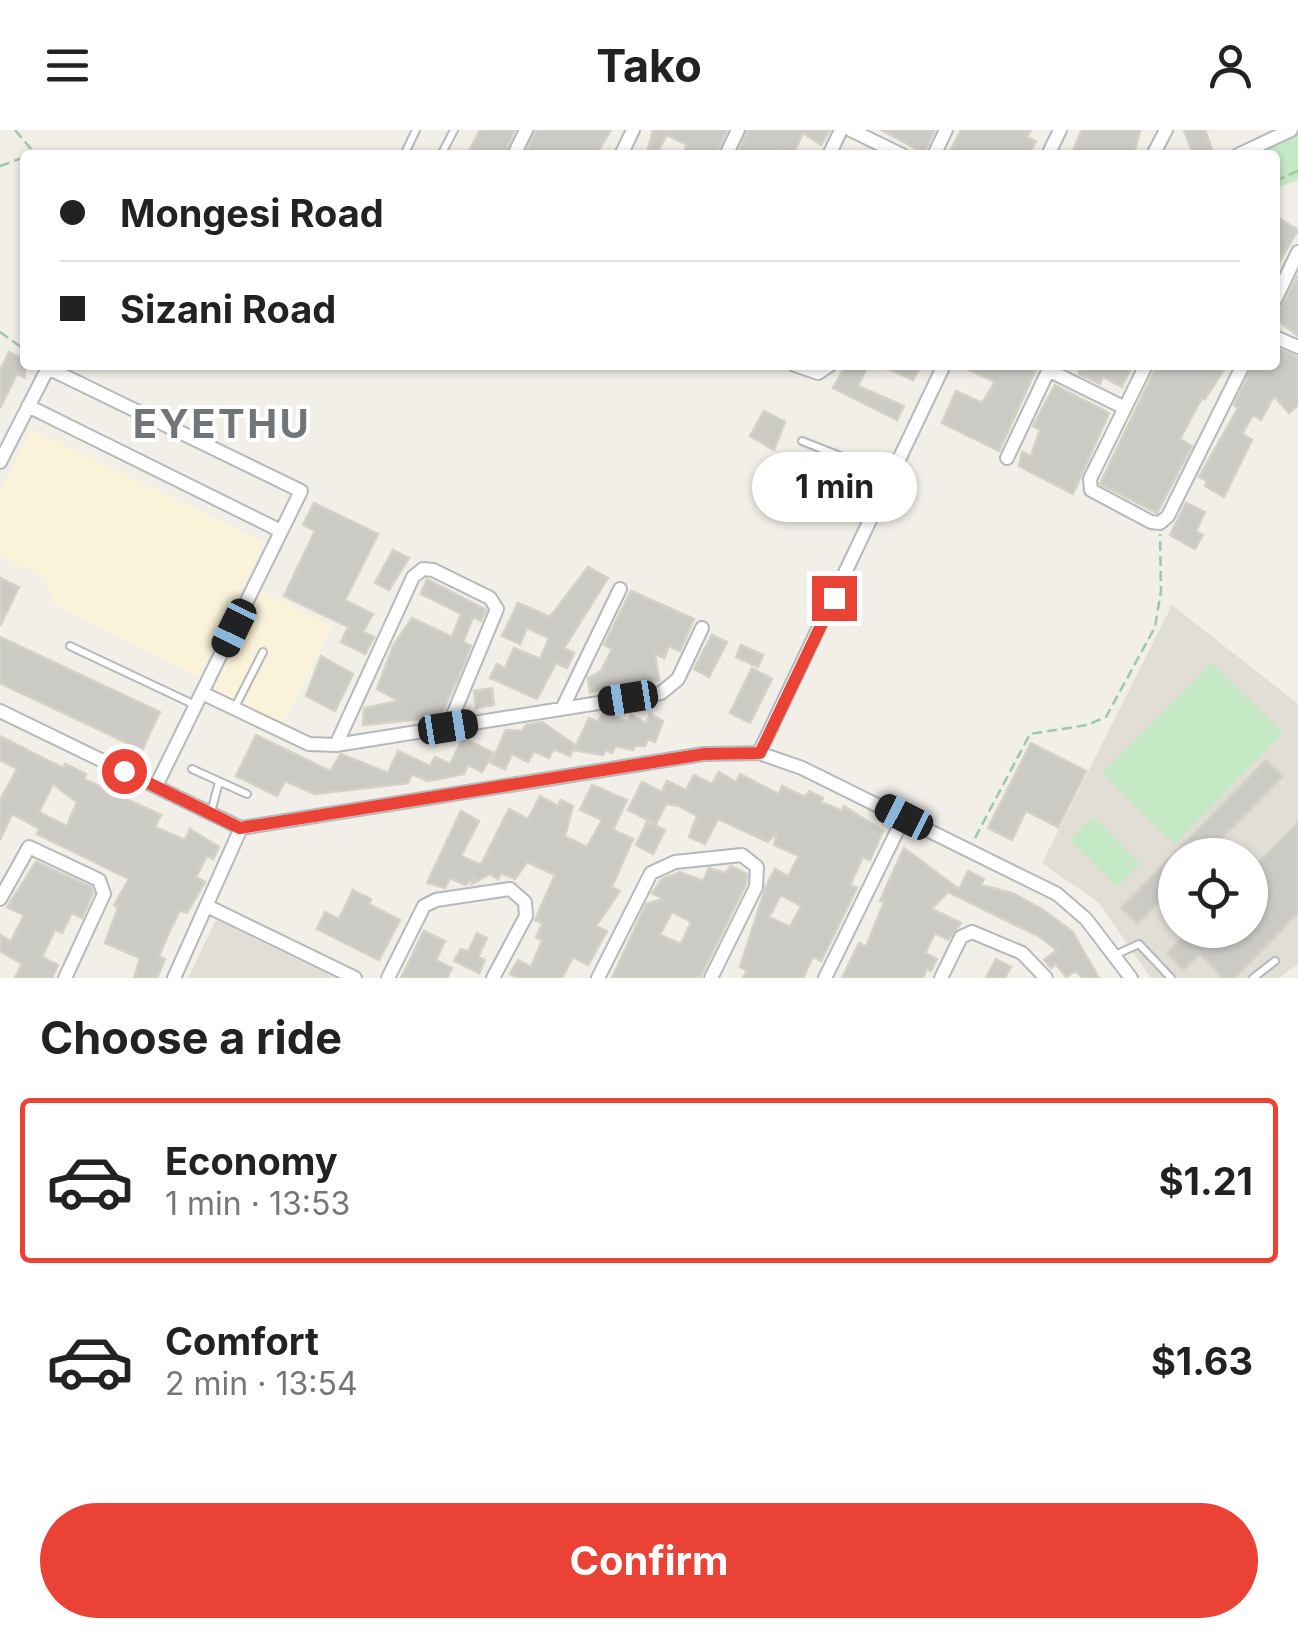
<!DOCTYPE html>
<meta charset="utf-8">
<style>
body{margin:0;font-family:Inter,sans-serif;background:#f2f2f2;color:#222;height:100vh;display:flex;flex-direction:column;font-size:38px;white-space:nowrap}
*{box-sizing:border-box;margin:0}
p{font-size:32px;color:#767676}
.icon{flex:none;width:55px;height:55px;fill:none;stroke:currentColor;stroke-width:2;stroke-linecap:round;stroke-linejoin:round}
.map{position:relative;height:848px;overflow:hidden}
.details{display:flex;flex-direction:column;background:#fff;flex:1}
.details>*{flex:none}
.banner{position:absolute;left:20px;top:20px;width:1260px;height:220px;border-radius:10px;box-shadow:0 2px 8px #0004;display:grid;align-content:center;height:220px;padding:0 40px;background:#fff}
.fabs{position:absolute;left:1158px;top:708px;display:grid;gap:20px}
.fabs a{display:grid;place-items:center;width:110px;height:110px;border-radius:50%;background:#fff;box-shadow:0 2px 8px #0004;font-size:50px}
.end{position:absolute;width:45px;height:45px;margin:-22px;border:12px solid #ea4335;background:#fff;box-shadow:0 0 0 5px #fff}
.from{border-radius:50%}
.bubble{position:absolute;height:70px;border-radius:35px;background:#fff;box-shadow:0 2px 8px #0004;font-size:32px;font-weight:700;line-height:70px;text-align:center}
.car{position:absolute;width:30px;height:60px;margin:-30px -15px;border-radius:12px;box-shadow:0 0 8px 2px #0007;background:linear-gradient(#222 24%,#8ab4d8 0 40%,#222 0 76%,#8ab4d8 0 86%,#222 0)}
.banner b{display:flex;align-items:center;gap:35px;height:95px;font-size:38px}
.banner b+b{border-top:2px solid #e0e0e0}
.banner i{width:25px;height:25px;background:#222}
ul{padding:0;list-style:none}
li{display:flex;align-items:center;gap:30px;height:165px;margin:0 20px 15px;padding:0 20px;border:5px solid transparent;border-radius:10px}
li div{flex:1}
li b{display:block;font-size:38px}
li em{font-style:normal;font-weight:700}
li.current{border-color:#ea4335}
li>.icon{width:90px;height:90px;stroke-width:1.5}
h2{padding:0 40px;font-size:45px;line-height:120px}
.primary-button{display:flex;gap:20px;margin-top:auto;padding:20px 40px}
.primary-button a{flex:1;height:115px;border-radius:60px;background:#ea4335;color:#fff;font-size:40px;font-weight:700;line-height:115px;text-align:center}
header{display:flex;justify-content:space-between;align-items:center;height:130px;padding:0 40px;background:#fff;font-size:45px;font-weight:700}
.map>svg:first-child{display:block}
.education{fill:#e1ded6;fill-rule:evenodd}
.green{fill:#c5e8c5}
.sand{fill:#fbf3d9}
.building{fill:#cccac5;stroke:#d6d1c6;stroke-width:2.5;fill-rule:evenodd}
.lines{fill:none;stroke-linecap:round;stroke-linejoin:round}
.lane-casing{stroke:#b5b8bc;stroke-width:10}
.street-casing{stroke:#b5b8bc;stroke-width:16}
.path{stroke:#9cc7a9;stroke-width:2.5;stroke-dasharray:10 5;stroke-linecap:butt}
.lane{stroke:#fff;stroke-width:6}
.street{stroke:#fff;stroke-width:12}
.route{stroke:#ea4335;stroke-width:12}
.labels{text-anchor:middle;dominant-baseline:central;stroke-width:8;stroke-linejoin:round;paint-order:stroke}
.district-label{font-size:40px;font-weight:bold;letter-spacing:2.5px;fill:#70757a;stroke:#fff}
</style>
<header><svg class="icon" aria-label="menu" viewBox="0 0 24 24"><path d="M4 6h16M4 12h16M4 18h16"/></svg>Tako<svg class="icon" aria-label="person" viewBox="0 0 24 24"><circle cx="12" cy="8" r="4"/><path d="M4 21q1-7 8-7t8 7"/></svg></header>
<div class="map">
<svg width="1298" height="848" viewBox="0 0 1298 848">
<rect width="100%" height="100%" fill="#f1efe8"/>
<path class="education" d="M1172 475 1298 574V834L1279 848H1151L1099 773 1042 733ZM1175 725H1250V800H1175Z
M216 790 336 848H188Z"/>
<path class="green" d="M1298 0V50L1275 59V25H1245Z
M1212 533 1283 603 1174 714 1103 643Z
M1094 687 1140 734 1117 757 1070 710Z"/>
<path class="sand" d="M32 299 265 413 198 547 52 473 46 448 0 426V362Z
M260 460 332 496 283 594 217 564 215 549Z"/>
<path class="building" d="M480 0H515L504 25H467Z
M536 0H611L596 25H525Z
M653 0H727L716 25H682L687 15 667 5 657 23 648 19Z
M748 0H830L821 15 803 3 793 25 782 19 779 25H737Z
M881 0H935L924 23Z
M961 0H1031L1027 7 1036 11 1029 25H948Z
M1082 0H1140L1134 25H1071Z
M1184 0H1205L1214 25H1193Z
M1275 86 1298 100 1275 139Z
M1298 145V206L1275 188Z
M1275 218 1298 227V275L1289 283 1274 266 1261 290 1253 285 1242 304 1252 310 1224 367 1205 356 1207 351 1199 347 1238 278 1234 275 1253 235H1275Z
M9 222 25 230V248L17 244 0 278V240Z
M846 235H868L858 256 904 276 897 290 833 258Z
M881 235H911L919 239 913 250Z
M959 235H1038L999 321 942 293 956 261 982 273 995 252Z
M1079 235H1132L1122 257 1103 247 1100 254 1079 244Z
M1157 235H1227L1205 269 1202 268 1180 309 1192 316 1157 383 1100 354Z
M1055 255 1109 283 1073 364 1019 336 1022 322 1031 326 1040 300 1033 296Z
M764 281 785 292 774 320 750 306Z
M314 373 378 404 345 470 373 484 363 502 374 507 365 524 341 512 348 497 284 466 315 401 303 395Z
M1186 373 1205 382 1196 401 1203 405 1195 419 1170 405Z
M393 420 409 428 389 460 375 453Z
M588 437 608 448 564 518 574 523 567 538 556 533 537 569 490 548 497 534 505 538 514 518 540 529 549 508 527 498 520 514 502 506 518 473 550 487Z
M0 448 19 457 0 496Z
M427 449 486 480 481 491 473 487 463 512 471 516 458 548 440 587 363 595 364 578 399 571 377 559 393 516 412 488 452 507 461 484 421 464Z
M631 461 694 489 685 510 680 521 669 516 664 528 655 524 659 550 590 562 588 548 601 541 612 519 604 515Z
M712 505 727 512 709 547 694 539Z
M0 507 160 582 142 620 0 553Z
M741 515 763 525 758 537 736 527Z
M321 526 353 544 335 581 306 566Z
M752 538 772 549 750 593 730 583Z
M492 558 494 575 476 578 474 561Z
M603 583 628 591 631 585 646 593 650 584 663 591 655 612 648 609 645 616H635L633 620 616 616 612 623 605 620 603 625 574 620 589 588 598 592Z
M542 592 575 615 570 626 554 619 549 628 534 621 528 632 512 624 505 639 491 633 506 600 522 601 526 595Z
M256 605 330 641 341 624 388 643 398 621 430 636 435 627 450 634 463 608 494 623 482 642 468 635 464 644 439 649 427 651 412 644 408 653 315 664 285 651 277 666 236 646Z
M0 606 63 638 65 634 86 644 84 649 161 685 155 697 185 710 190 699 219 717 213 729 207 726 196 747 205 752 187 783 180 780 167 807 159 826 165 829 157 848H134L140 828 105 813 118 778 114 775 129 749 37 704 40 699 12 684 0 710V670L17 639 0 630ZM53 654 77 672 67 696 39 682Z
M1031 613 1086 641 1058 697 1026 681 1012 710 988 698Z
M1266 630 1283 646 1205 725H1175V756L1137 794 1121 778Z
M719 642 736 652 740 644 779 664 782 656 805 667 809 661 823 668 821 672 842 681 844 676 883 701 870 730 863 727 850 755 857 758 821 831 813 827 803 848H743L747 840 740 837 766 756 775 739 788 746 799 726 774 715 777 701 768 712 718 689 705 714 689 707 697 686 679 676 666 674 656 694 628 680 642 652 662 662 667 651 686 660 694 645 712 654ZM781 765 801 776 790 797 769 787Z
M592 655 627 670 613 700 633 709 612 757 620 761 596 796 607 801 588 835 573 827 562 848H518L510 844 518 830 531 837 542 811 536 807 543 793 535 790 555 745 527 732 515 749 501 743 498 749 490 744 472 754 475 746 466 755 450 748 445 758 427 753 461 681 479 691 461 726 481 735 509 679 528 689 540 666 558 676 561 670 573 676 565 706 587 717 602 690 580 680Z
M647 692 665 700 653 724 636 715Z
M1298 693V783L1234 848H1223L1200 824 1183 840 1167 823 1190 800H1250V741Z
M904 718 959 759 968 741 984 749 981 755 1012 763 1040 778 1072 801 1099 848H1082L1076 841 1066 847 1056 834 1051 838 1044 830 1057 820 1040 807 948 762 932 779 961 793 948 810 935 803 925 823 937 829 931 841 927 839 923 848H842L859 813 866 817 884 772 880 771Z
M36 732 91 757 93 763 82 788 72 783 62 803 55 800 42 827 58 835 52 848H15L22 834 0 821V805L11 811 24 785 7 777Z
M731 736 747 744 746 754 700 848H612L646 774 663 769 652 763 662 749 680 742 703 751 709 738 725 743ZM672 782 691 792 681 814 660 805Z
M353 760 371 769 369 774 400 790 379 830 317 799 325 782 339 789Z
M424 801 445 811 436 830 452 838 447 848H401Z
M477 803 487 808 478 827 485 830 479 843 454 831 461 819 468 822Z
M996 829 1011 837 1005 848H986Z"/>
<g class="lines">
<defs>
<path id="lane" d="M404 25 416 0
M441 25 454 0
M802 311 891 346
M70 516 195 575
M235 577 263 522
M192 639 247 664
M211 682 219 652
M1115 825 1139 814 1171 848
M1253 848 1275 831"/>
<path id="street" d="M851 0 902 25
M514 25 526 0
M621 25 633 0
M726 25 738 0
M829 25 841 0
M934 25 946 0
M1048 25 1060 0
M1153 25 1166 0
M1238 25 1291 0
M1275 170 1298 122
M1275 207 1298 217
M795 235 818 243 830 235
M1146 235 1090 349 1091 360 1151 392 1160 393 1168 386 1243 235
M1048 240 1125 278
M28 276 281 401
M1007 328 1051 235
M0 332 48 238 301 361 156 656
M202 563 309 614 336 615 661 563 678 549 702 498
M562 579 620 459
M0 581 241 698 704 624 759 623 802 638 1057 764 1086 789 1131 848
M336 615 413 447 423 439 433 440 490 468 497 479 448 597
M759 623 944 235
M0 769 29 717 99 750 104 764 65 848
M209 777 355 848
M174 848 241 698
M388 848 424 776 436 770 510 759 525 772 526 786 493 848
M598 848 651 743 675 732 742 725 757 737 756 757 711 848
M825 848 904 687
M941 848 961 807 972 802 1022 823 1046 848"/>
</defs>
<use href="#lane" class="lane-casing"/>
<use href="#street" class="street-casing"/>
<path class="path" d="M15 0 36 25
M30 25H40
M0 36 25 27
M1275 51 1298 41
M0 202 25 220
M975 708 1030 604 1087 595 1106 587 1155 497 1161 461 1160 404"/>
<use href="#lane" class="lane"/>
<use href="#street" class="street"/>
</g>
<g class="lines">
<path class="route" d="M124 641 240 698 704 624 760 623 834 468"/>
</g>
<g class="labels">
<g class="district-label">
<text x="222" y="293">EYETHU</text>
</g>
</g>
</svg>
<div class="fabs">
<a><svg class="icon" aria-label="locate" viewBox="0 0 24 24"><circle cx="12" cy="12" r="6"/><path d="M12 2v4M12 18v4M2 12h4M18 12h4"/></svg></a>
</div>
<i class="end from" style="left:124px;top:641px"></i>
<i class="end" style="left:834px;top:468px"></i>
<div class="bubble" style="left:752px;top:322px;width:165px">1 min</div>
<i class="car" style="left:234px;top:498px;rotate:206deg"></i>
<i class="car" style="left:628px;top:568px;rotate:261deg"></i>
<i class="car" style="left:448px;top:597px;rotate:81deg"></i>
<i class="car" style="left:904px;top:687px;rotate:297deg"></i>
<div class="banner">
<b><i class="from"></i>Mongesi Road</b>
<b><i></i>Sizani Road</b>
</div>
</div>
<section class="details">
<h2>Choose a ride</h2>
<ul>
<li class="current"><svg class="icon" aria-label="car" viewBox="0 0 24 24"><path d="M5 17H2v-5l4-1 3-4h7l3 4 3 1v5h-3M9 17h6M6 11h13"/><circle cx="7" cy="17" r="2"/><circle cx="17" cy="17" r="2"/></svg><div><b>Economy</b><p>1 min · 13:53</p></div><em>$1.21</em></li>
<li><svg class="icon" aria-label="car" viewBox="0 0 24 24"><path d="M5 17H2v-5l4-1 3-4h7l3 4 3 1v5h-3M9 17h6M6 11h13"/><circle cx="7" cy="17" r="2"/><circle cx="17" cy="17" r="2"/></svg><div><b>Comfort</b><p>2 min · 13:54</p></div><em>$1.63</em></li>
</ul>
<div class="primary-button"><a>Confirm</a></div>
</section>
